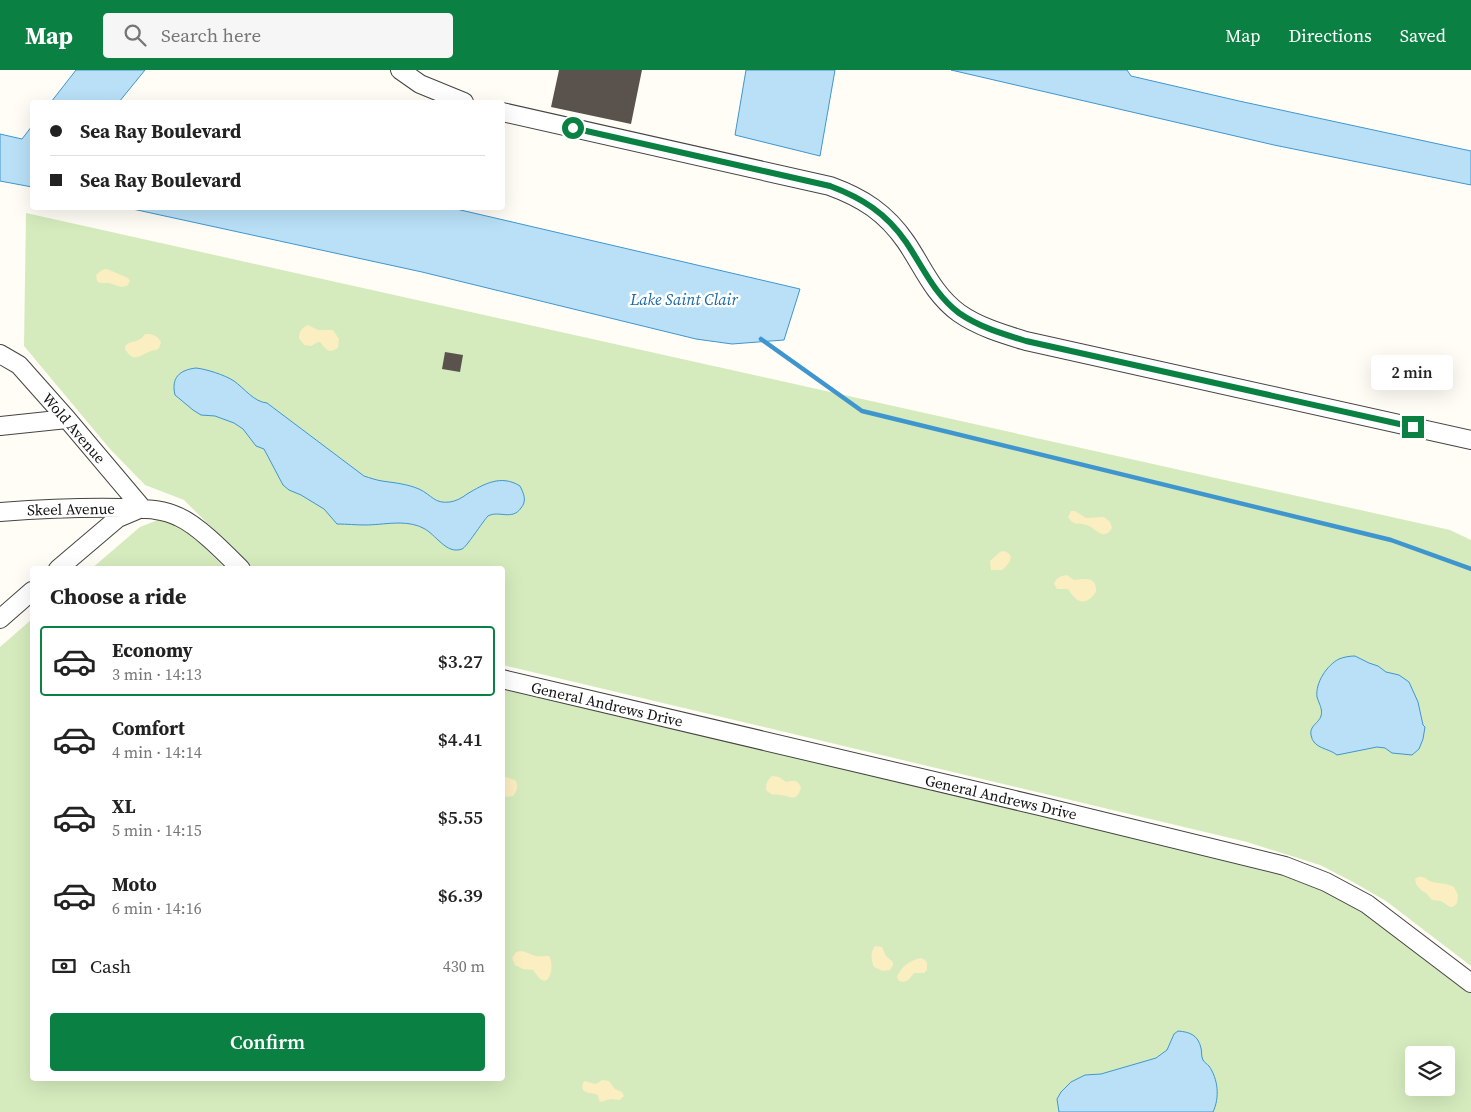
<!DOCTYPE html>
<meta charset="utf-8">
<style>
body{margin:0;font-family:"Source Serif 4",serif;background:#f6f6f6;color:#222;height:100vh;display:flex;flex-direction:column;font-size:19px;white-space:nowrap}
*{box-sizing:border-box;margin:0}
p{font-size:16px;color:#767676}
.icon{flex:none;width:28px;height:28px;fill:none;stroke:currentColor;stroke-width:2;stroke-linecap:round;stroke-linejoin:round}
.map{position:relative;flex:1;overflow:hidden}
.side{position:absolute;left:30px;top:496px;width:475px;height:515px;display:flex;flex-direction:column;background:#fff;border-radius:5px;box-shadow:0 5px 20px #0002}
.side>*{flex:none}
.hud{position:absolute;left:30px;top:30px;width:475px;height:110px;border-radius:5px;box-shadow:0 5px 20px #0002;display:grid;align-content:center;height:110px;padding:0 20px;background:#fff}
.tools{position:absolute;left:1405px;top:976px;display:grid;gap:10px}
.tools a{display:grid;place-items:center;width:50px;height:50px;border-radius:5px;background:#fff;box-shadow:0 5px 20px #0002;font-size:25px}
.end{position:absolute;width:22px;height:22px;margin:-11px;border:6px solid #0b8043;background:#fff;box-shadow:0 0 0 2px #fff}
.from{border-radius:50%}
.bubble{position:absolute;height:35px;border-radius:5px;background:#fff;box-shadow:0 5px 20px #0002;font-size:16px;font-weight:600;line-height:35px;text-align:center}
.hud b{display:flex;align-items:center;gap:18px;height:48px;font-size:19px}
.hud b+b{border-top:1px solid #e0e0e0}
.hud i{width:12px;height:12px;background:#222}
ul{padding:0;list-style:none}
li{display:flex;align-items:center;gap:15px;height:70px;margin:0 10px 8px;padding:0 10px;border:2px solid transparent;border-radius:5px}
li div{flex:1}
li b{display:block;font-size:19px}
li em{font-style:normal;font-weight:600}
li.current{border-color:#0b8043}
li>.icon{width:45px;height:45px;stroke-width:1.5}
h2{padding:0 20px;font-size:22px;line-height:60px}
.pay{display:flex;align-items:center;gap:12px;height:55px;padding:0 20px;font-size:19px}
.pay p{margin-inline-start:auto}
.cta{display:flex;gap:10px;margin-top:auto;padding:10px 20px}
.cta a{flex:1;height:58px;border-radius:5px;background:#0b8043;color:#fff;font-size:20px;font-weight:600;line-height:58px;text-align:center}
header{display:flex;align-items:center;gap:30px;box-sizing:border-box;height:70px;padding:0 25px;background:#0b8043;color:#fff}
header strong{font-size:24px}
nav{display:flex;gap:28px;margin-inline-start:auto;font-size:18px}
.search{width:350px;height:45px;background:#f6f6f6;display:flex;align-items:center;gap:12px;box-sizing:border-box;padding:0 18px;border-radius:5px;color:#767676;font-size:19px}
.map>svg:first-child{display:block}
.green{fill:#d5ebbd;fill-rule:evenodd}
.sand{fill:#fbeec1}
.water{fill:#b9e0f7;stroke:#3f96cf}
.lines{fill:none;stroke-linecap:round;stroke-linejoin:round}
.stream{stroke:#3f96cf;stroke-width:4.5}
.building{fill:#5a524d}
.minor-casing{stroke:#444;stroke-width:20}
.minor{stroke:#fff;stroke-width:18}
.route{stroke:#0b8043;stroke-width:6}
.labels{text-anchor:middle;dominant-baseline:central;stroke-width:5;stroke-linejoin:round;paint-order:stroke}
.street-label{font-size:15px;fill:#111;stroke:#fff}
.water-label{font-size:16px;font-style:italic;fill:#1768a6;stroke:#fff}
</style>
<header>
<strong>Map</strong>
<div class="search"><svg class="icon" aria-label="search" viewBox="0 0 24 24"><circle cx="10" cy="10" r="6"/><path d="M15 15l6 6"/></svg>Search here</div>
<nav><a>Map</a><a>Directions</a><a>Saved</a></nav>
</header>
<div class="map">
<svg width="1471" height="1042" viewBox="0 0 1471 1042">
<rect width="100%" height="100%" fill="#fffdf5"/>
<path class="green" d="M26 143 1450 460 1471 470V896L1386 831 1353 812 1320 795 1247 772 503 595 502 499H255L244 490 184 430 145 415 110 379 24 276Z
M163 448 180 456 194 467 226 499H91L140 457Z
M32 549V1009H502L503 617 1255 795C1273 801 1292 806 1310 813 1369 839 1420 882 1471 922V1042H0V577ZM1414 985H1446V1018H1414Z"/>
<path class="sand" d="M107 199 128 208 130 211 127 216 121 217 109 213H100L97 211 96 205 102 200Z
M308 255 318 260H333L339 269 338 278C328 284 327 280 320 272H318L311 276 304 275 299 268C299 261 302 258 308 255Z
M145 264C153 264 157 265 161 272L159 278C152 283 159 278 151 281 140 285 134 294 125 279V276C132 269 139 274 145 264Z
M1071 441H1075L1086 448 1104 447 1110 452 1112 458C1104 471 1097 460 1089 456 1079 451 1075 458 1068 447Z
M1003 481C1017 484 1009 495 1002 500H991L990 491 1000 482Z
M1067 505 1074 510C1085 509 1097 506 1096 522 1085 537 1077 533 1068 519H1057L1054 514C1056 508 1060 506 1067 505Z
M772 706 779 707 786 712C793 710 799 710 801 718 796 734 790 725 780 725 777 724 774 725 771 724L766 720C766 714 767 710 772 706Z
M506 707 515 710C519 715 517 722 513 726L506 727 502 725 503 708Z
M1418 807C1427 806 1426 811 1433 812 1441 814 1447 813 1454 817L1458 825 1457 833 1453 837H1450L1441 831 1432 830 1426 823 1421 820 1416 814 1415 809Z
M875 876 882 877 886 886 893 892V895L890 900 883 901 874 897C871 889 870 883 875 876Z
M521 881C527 882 531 885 536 886 540 887 544 886 549 886 553 892 552 904 548 909L545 911 540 909 533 900 523 899 515 895 512 888 516 882Z
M921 888 925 890 927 893V900L924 903H914C910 908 907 914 899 911L897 907C901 897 910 890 921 888Z
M602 1010 609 1011 615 1019 622 1022 624 1026 620 1030 610 1029 601 1032 599 1030 598 1025C589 1022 578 1024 584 1011L596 1014Z"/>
<path class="water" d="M76 0H145L119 32H51Z
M746 0H835L820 86 735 65Z
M951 0H1127L1131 6 1239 31 1471 81V115L1274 75Z
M32 56V117L0 111V64L22 69Z
M128 138H452L800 219 784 270 732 274 696 269 422 202Z
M196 298C206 299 225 305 234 311 244 318 254 332 267 333L364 406C370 408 376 410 382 411 396 413 407 414 419 419 432 425 434 434 450 432 456 431 462 428 467 424 484 414 501 404 520 416 524 424 527 431 521 438 512 451 499 440 488 446 483 451 466 478 462 479 446 485 436 464 423 458 405 449 384 455 365 455 356 455 347 454 337 454L324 439 301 425 289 420 283 415 264 379 256 376 243 359 234 353 215 346 201 345 193 340 175 325C171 308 179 300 196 298Z
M1355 586 1369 593 1378 596 1386 602 1399 605 1409 612 1418 632 1423 655 1425 657 1423 669 1419 679 1412 685 1392 683 1385 678 1377 677 1337 685C1329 678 1313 679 1311 665 1309 656 1319 653 1321 646 1323 639 1319 634 1317 627 1315 613 1327 595 1339 589 1344 587 1350 586 1355 586Z
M1178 961C1190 962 1198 965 1201 978 1202 982 1201 986 1203 990 1205 993 1207 994 1209 996 1218 1009 1220 1027 1213 1042H1059L1057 1029 1061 1022 1071 1012 1085 1005 1101 1004 1156 988 1167 980 1174 964Z"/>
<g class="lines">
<path class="stream" d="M761 269 862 341 1391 470 1471 499"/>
</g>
<path class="building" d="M559 0H642L631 54 551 37Z
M445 282 463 285 460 302 442 299Z"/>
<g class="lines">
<defs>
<path id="minor" d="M400 0 420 14 464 32
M502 42 830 116C863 128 886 143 906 172 923 197 933 224 959 243 979 257 1003 264 1026 271L1471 370
M0 284 19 295 67 349 143 439
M0 356 67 349
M0 442C41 439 82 437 123 438 143 439 161 438 179 447 199 456 225 483 241 499
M58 499 118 448 137 440
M0 549 32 521
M502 609 1044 737 1285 796 1326 812 1367 834 1471 913"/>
</defs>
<use href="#minor" class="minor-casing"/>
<use href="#minor" class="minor"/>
</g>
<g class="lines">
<path class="route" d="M573 58 830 116C862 128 886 143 906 172 923 197 934 224 959 243 979 257 1003 264 1026 271L1413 357"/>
</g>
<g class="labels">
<g class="street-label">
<text transform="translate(74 358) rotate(49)">Wold Avenue</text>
<text transform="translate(71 439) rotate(-1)">Skeel Avenue</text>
<text transform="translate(607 634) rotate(13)">General Andrews Drive</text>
<text transform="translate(1001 727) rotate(13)">General Andrews Drive</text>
</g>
<g class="water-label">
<text x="684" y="229">Lake Saint Clair</text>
</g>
</g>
</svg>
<div class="tools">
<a><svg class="icon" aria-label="layers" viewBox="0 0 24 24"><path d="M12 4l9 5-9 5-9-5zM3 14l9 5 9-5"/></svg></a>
</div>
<i class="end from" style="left:573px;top:58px"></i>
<i class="end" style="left:1413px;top:357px"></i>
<div class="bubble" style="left:1371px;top:285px;width:82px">2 min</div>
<div class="hud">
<b><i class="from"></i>Sea Ray Boulevard</b>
<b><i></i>Sea Ray Boulevard</b>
</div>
<section class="side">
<h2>Choose a ride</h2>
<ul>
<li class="current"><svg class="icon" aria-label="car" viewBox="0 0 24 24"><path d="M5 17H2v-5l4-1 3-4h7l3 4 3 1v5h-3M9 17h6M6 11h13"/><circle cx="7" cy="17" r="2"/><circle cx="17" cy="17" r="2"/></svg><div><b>Economy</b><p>3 min · 14:13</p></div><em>$3.27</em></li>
<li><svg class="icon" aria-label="car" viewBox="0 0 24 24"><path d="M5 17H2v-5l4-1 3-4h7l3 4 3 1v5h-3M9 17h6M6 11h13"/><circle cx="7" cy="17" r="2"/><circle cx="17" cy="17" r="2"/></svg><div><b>Comfort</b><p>4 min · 14:14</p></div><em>$4.41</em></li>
<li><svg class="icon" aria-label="car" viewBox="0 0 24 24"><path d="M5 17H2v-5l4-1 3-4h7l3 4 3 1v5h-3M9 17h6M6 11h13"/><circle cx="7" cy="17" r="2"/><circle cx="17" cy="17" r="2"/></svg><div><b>XL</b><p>5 min · 14:15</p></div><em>$5.55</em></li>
<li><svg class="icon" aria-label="car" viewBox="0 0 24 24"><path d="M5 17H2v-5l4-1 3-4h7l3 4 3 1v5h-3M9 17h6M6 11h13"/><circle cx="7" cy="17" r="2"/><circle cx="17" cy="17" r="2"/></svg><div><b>Moto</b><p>6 min · 14:16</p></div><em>$6.39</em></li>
</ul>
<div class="pay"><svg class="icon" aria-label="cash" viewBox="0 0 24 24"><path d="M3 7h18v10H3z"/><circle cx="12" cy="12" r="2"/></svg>Cash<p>430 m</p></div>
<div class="cta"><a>Confirm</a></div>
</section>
</div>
